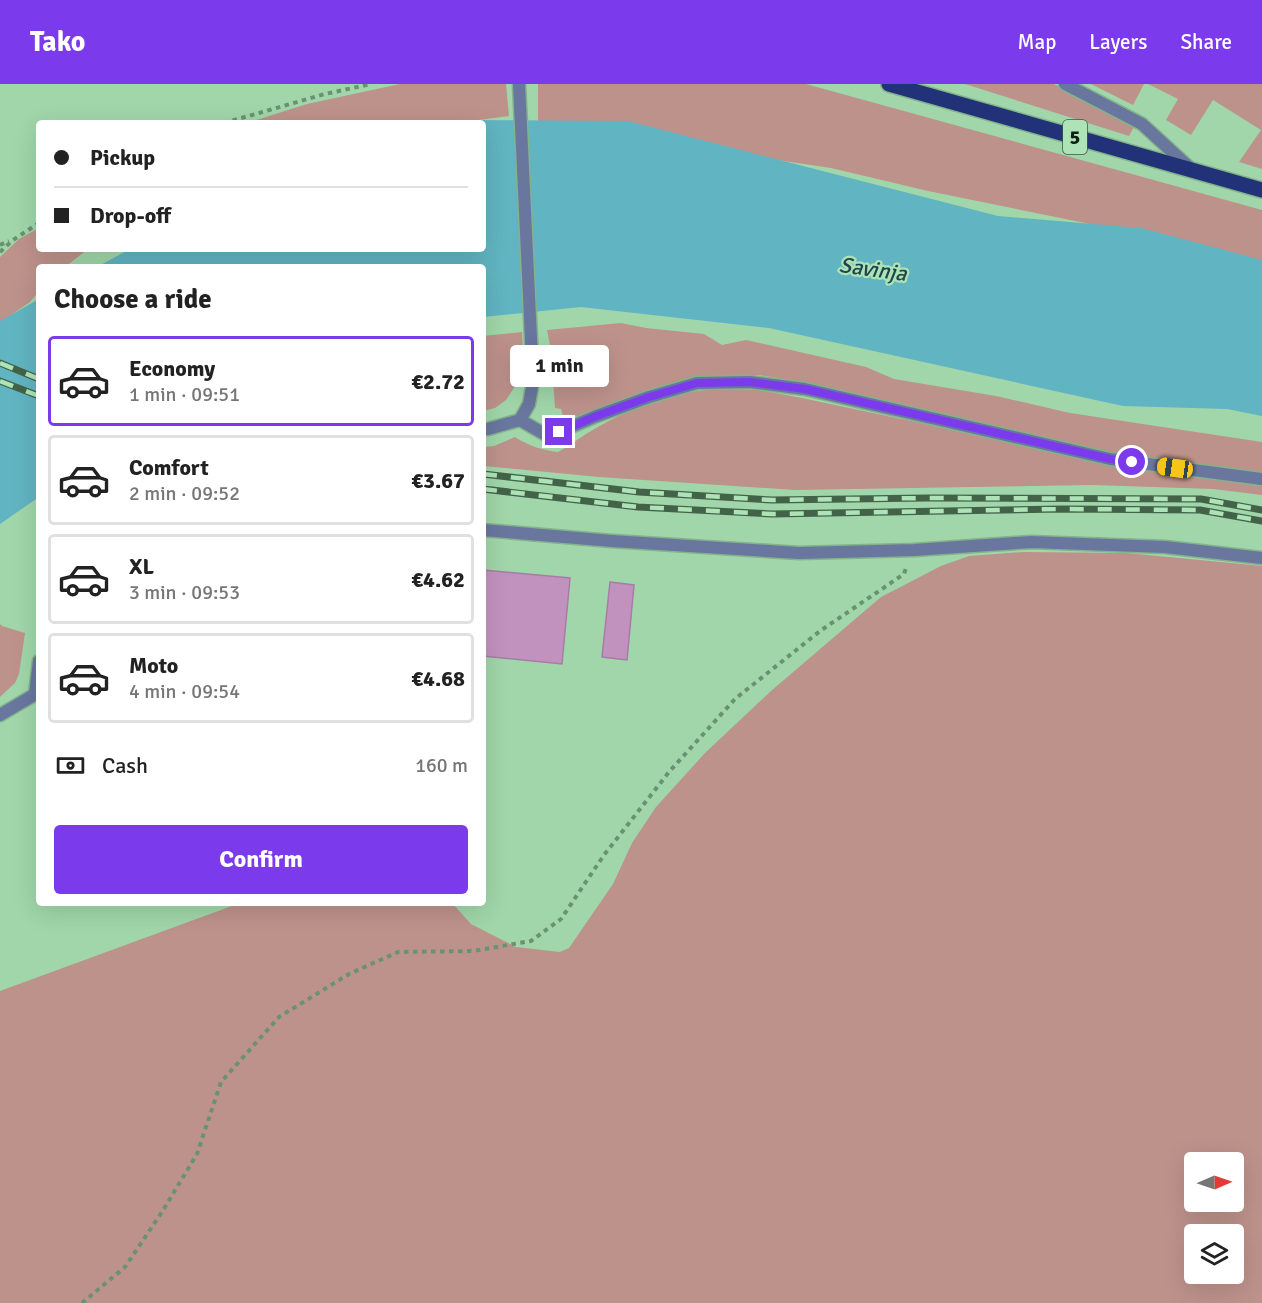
<!DOCTYPE html>
<meta charset="utf-8">
<style>
body{margin:0;font-family:Signika,sans-serif;background:#f6f6f6;color:#222;height:100vh;display:flex;flex-direction:column;font-size:22px;white-space:nowrap}
*{box-sizing:border-box;margin:0}
p{font-size:20px;color:#767676}
.icon{flex:none;width:33px;height:33px;fill:none;stroke:currentColor;stroke-width:2;stroke-linecap:round;stroke-linejoin:round}
.map{position:relative;flex:1;overflow:hidden}
.drawer{position:absolute;left:36px;top:180px;width:450px;height:642px;display:flex;flex-direction:column;background:#fff;border-radius:6px;box-shadow:0 6px 24px #0002}
.drawer>*{flex:none}
.top-card{position:absolute;left:36px;top:36px;width:450px;height:132px;border-radius:6px;box-shadow:0 6px 24px #0002;display:grid;align-content:center;height:132px;padding:0 18px;background:#fff}
.needle{width:39px;rotate:88deg}
.fabs{position:absolute;left:1184px;top:1068px;display:grid;gap:12px}
.fabs a{display:grid;place-items:center;width:60px;height:60px;border-radius:6px;background:#fff;box-shadow:0 6px 24px #0002;font-size:30px}
.end{position:absolute;width:27px;height:27px;margin:-14px;border:8px solid #7c3aed;background:#fff;box-shadow:0 0 0 3px #fff}
.from{border-radius:50%}
.bubble{position:absolute;height:42px;border-radius:6px;background:#fff;box-shadow:0 6px 24px #0002;font-size:20px;font-weight:800;line-height:42px;text-align:center}
.car{position:absolute;width:18px;height:36px;margin:-18px -9px;border-radius:8px;box-shadow:0 0 4px 2px #0007;background:linear-gradient(#f5c518 24%,#345 0 40%,#f5c518 0 76%,#345 0 86%,#f5c518 0)}
.top-card b{display:flex;align-items:center;gap:21px;height:57px;font-size:22px}
.top-card b+b{border-top:2px solid #e0e0e0}
.top-card i{width:15px;height:15px;background:#222}
ul{padding:0;list-style:none}
li{display:flex;align-items:center;gap:18px;height:90px;margin:0 12px 9px;padding:0 6px;border:3px solid #e0e0e0;border-radius:6px}
li div{flex:1}
li b{display:block;font-size:22px}
li em{font-style:normal;font-weight:800}
li.on{border-color:#7c3aed}
li>.icon{width:54px;height:54px;stroke-width:1.5}
h2{padding:0 18px;font-size:27px;line-height:72px}
.pay{display:flex;align-items:center;gap:15px;height:66px;padding:0 18px;font-size:22px}
.pay p{margin-inline-start:auto}
.button{display:flex;gap:12px;margin-top:auto;padding:12px 18px}
.button a{flex:1;height:69px;border-radius:6px;background:#7c3aed;color:#fff;font-size:24px;font-weight:800;line-height:69px;text-align:center}
header{display:flex;align-items:center;gap:36px;box-sizing:border-box;height:84px;padding:0 30px;background:#7c3aed;color:#fff}
header strong{font-size:28px}
nav{display:flex;gap:33px;margin-inline-start:auto;font-size:21px}
.map>svg:first-child{display:block}
.green{fill:#bd928b;fill-rule:evenodd}
.water{fill:#61b4c1}
.building{fill:#c292be;stroke:#aa7ba6;stroke-width:1.5}
.lines{fill:none;stroke-linecap:round;stroke-linejoin:round}
.minor-casing{stroke:#83b28b;stroke-width:15}
.tertiary-casing{stroke:#83b28b;stroke-width:15}
.primary-casing{stroke:#83b28b;stroke-width:18}
.path{stroke:#699270;stroke-width:4;stroke-dasharray:4.5 4.5;stroke-linecap:butt}
.minor{stroke:#69779f;stroke-width:12}
.tertiary{stroke:#69779f;stroke-width:12}
.primary{stroke:#223278;stroke-width:15}
.rail-casing{stroke:#436349;stroke-width:7}
.rail{stroke:#ade3b6;stroke-width:4.5;stroke-dasharray:14;stroke-linecap:butt}
.route{stroke:#7c3aed;stroke-width:8}
.labels{text-anchor:middle;dominant-baseline:central;stroke-width:4.5;stroke-linejoin:round;paint-order:stroke}
.shield{fill:#ade3b6;stroke:#3d5b42;stroke-width:1.5}
.shield-label{font-size:20px;font-weight:bold;fill:#0d2111}
.water-label{font-size:22px;font-style:italic;fill:#1f464c;stroke:#ade3b6}
</style>
<header>
<strong>Tako</strong>
<nav><a>Map</a><a>Layers</a><a>Share</a></nav>
</header>
<div class="map">
<svg width="1262" height="1219" viewBox="0 0 1262 1219">
<rect width="100%" height="100%" fill="#a0d6a9"/>
<path class="green" d="M400 0H506L509 32 456 39H247L307 20Z
M538 0H806L1262 126V180L1179 158 928 107 831 84 683 62 538 44Z
M965 0H1054L1108 28 1134 43 1129 52Z
M1091 0H1144L1133 21Z
M1148 0H1262V85L1239 78 1261 46 1213 16 1191 51 1166 36 1178 15Z
M39 144V165H88L65 183H39V207L30 218 11 231 0 251V173L19 155Z
M621 239 646 244 704 250 722 261 746 256 866 283 894 295 996 312 1070 329 1262 358V392L1227 387 1191 379 1160 378 1058 358 812 300 759 291H722L698 295 639 310 588 331 563 333 561 325 555 324 551 266 547 246Z
M522 248 524 289 506 316 495 324 483 327V252Z
M717 305 760 306 802 314 925 340 1062 371 1145 385 1262 399V411L1213 405 1093 401 795 406 599 393 483 382V363L494 362 515 353C529 362 542 366 558 368 568 363 576 356 586 350 627 325 669 308 717 305Z
M1023 468 1127 469 1262 482V1219H0V907L240 819H452L471 840 516 863 560 868 569 864 613 800 632 759 656 723 705 669 771 607 881 513 941 482 969 472ZM1194 1078H1233V1118H1194ZM1194 1150H1233V1190H1194Z
M0 540 2 542 25 549 19 590 15 599 0 613Z"/>
<path class="water" d="M451 36 628 37 998 132 1141 144 1262 176V332L1227 325 1123 322 769 244 581 223 483 233V183H97L130 165H483V39H430Z
M39 215V413L0 440V237Z"/>
<path class="building" d="M483 486 570 494 562 580 483 572Z
M610 498 634 501 627 576 602 573Z"/>
<g class="lines">
<defs>
<path id="minor" d="M1065 0 1142 40 1191 85
M483 345H488L520 336 529 320 533 297 519 0
M483 446 612 457 799 469 914 466 1031 458 1165 463 1262 474
M35 610 39 577
M0 631 39 608"/>
<path id="tertiary" d="M520 336 546 351 559 348 594 333 649 313 697 299 750 298 805 305 1110 375 1262 395"/>
<path id="primary" d="M889 0 1262 106"/>
</defs>
<use href="#minor" class="minor-casing"/>
<use href="#tertiary" class="tertiary-casing"/>
<use href="#primary" class="primary-casing"/>
<path class="path" d="M224 39 325 10 371 0
M0 161 9 157
M0 168 13 156 39 139
M82 1219 125 1183 162 1128 197 1070 221 998 279 933 349 890 398 868 473 867 531 857 561 835 604 771 669 688 735 615 820 547 904 490 906 484"/>
<use href="#minor" class="minor"/>
<use href="#tertiary" class="tertiary"/>
<use href="#primary" class="primary"/>
<defs>
<path id="rail" d="M0 279 39 295
M0 297 39 312
M483 390 639 408 772 416 928 414 1201 415 1262 426
M483 405 638 423 772 430 1063 425 1200 426 1262 437"/>
</defs>
<use href="#rail" class="rail-casing"/>
<use href="#rail" class="rail"/>
</g>
<g class="lines">
<path class="route" d="M559 348 594 333 649 313 697 299 750 298 805 305 1110 375 1132 378"/>
</g>
<g class="labels">
<rect class="shield" x="1063" y="36" width="24" height="34" rx="4.5"/>
<g class="shield-label">
<text x="1075" y="53">5</text>
</g>
<g class="water-label">
<text transform="translate(873 185) rotate(8)">Savinja</text>
</g>
</g>
</svg>
<div class="fabs">
<a><svg class="needle" viewBox="-14 -14 28 28"><path d="M0-13l5 13h-10z" fill="#e53935"/><path d="M0 13l5-13h-10z" fill="#767676"/></svg></a>
<a><svg class="icon" aria-label="layers" viewBox="0 0 24 24"><path d="M12 4l9 5-9 5-9-5zM3 14l9 5 9-5"/></svg></a>
</div>
<i class="end from" style="left:1132px;top:378px"></i>
<i class="end" style="left:559px;top:348px"></i>
<div class="bubble" style="left:510px;top:261px;width:99px">1 min</div>
<i class="car" style="left:1175px;top:384px;rotate:278deg"></i>
<div class="top-card">
<b><i class="from"></i>Pickup</b>
<b><i></i>Drop-off</b>
</div>
<section class="drawer">
<h2>Choose a ride</h2>
<ul>
<li class="on"><svg class="icon" aria-label="car" viewBox="0 0 24 24"><path d="M5 17H2v-5l4-1 3-4h7l3 4 3 1v5h-3M9 17h6M6 11h13"/><circle cx="7" cy="17" r="2"/><circle cx="17" cy="17" r="2"/></svg><div><b>Economy</b><p>1 min · 09:51</p></div><em>€2.72</em></li>
<li><svg class="icon" aria-label="car" viewBox="0 0 24 24"><path d="M5 17H2v-5l4-1 3-4h7l3 4 3 1v5h-3M9 17h6M6 11h13"/><circle cx="7" cy="17" r="2"/><circle cx="17" cy="17" r="2"/></svg><div><b>Comfort</b><p>2 min · 09:52</p></div><em>€3.67</em></li>
<li><svg class="icon" aria-label="car" viewBox="0 0 24 24"><path d="M5 17H2v-5l4-1 3-4h7l3 4 3 1v5h-3M9 17h6M6 11h13"/><circle cx="7" cy="17" r="2"/><circle cx="17" cy="17" r="2"/></svg><div><b>XL</b><p>3 min · 09:53</p></div><em>€4.62</em></li>
<li><svg class="icon" aria-label="car" viewBox="0 0 24 24"><path d="M5 17H2v-5l4-1 3-4h7l3 4 3 1v5h-3M9 17h6M6 11h13"/><circle cx="7" cy="17" r="2"/><circle cx="17" cy="17" r="2"/></svg><div><b>Moto</b><p>4 min · 09:54</p></div><em>€4.68</em></li>
</ul>
<div class="pay"><svg class="icon" aria-label="cash" viewBox="0 0 24 24"><path d="M3 7h18v10H3z"/><circle cx="12" cy="12" r="2"/></svg>Cash<p>160 m</p></div>
<div class="button"><a>Confirm</a></div>
</section>
</div>
